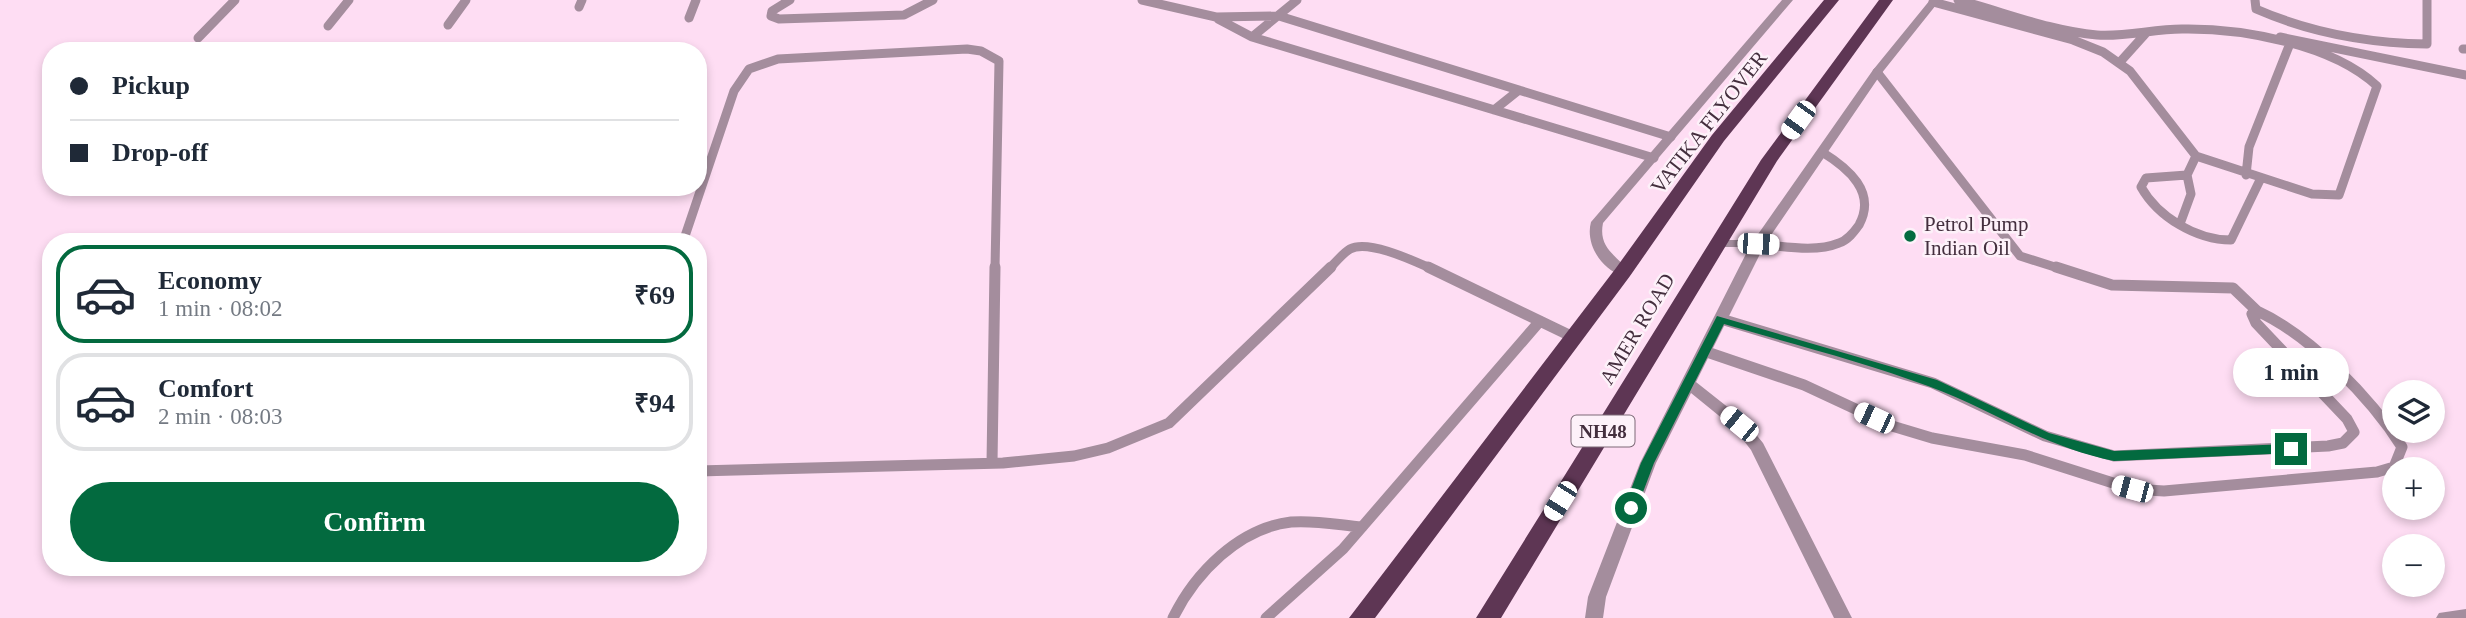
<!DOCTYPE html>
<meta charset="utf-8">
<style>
body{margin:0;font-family:"Times New Roman",serif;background:#f6f6f7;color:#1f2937;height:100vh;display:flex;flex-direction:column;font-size:26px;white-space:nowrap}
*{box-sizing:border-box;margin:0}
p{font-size:23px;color:#747a83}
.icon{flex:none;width:38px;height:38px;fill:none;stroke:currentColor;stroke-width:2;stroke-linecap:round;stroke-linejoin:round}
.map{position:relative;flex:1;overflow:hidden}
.sheet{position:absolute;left:42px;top:233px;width:665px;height:343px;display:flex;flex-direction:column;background:#fff;border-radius:28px;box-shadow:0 4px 10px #0003}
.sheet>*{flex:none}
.banner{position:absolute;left:42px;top:42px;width:665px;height:154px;border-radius:28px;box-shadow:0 4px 10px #0003;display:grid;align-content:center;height:154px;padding:0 28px;background:#fff}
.fabs{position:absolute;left:2382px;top:380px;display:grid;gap:14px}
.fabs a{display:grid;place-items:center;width:63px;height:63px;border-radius:50%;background:#fff;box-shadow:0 4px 10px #0003;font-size:35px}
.end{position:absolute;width:32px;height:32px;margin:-16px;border:9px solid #036a3f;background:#fff;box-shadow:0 0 0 4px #fff}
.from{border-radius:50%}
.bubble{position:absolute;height:49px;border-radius:24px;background:#fff;box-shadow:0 4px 10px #0003;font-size:23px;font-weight:700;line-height:49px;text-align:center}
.car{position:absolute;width:21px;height:42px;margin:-21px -10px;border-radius:9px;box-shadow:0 0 5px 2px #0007;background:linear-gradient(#fff 24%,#345 0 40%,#fff 0 76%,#345 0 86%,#fff 0)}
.banner b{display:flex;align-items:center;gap:24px;height:66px;font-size:26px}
.banner b+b{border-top:2px solid #e0e1e3}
.banner i{width:18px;height:18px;background:#1f2937}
ul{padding:12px 0 0;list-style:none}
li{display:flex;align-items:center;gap:21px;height:98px;margin:0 14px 10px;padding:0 14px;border:4px solid #e0e1e3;border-radius:28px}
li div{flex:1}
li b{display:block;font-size:26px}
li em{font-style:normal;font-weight:700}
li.on{border-color:#036a3f}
li>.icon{width:63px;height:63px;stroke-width:1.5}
.primary-button{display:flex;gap:14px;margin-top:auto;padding:14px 28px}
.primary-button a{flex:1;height:80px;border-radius:42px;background:#036a3f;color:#fff;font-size:28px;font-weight:700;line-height:80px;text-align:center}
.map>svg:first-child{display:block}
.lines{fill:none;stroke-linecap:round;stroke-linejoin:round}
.service-far1{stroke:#a48d9d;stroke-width:9}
.service{stroke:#a48d9d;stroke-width:11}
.minor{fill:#a48d9d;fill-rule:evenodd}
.tertiary{fill:#a48d9d;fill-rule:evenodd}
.trunk{fill:#5e3654;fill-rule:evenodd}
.route{fill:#036a3f}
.poi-dot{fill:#036a3f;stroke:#fdf1f9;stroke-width:2.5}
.labels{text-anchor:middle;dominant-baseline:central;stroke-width:5;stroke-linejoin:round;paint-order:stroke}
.shield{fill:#fdf1f9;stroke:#7c6976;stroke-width:2}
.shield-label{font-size:19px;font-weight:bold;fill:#442f3e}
.street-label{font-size:21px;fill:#442f3e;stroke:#fdf1f9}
.poi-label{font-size:21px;fill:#442f3e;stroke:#fdf1f9;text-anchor:start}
</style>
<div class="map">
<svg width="2466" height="618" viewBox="0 0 2466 618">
<rect width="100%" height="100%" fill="#feddf3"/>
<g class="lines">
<path class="service-far1" d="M790 0 772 11 771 16 779 19 904 15 933 0
M1142 0 1216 17 1279 16 1671 137
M2255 0 2256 9C2311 33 2367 43 2427 44V0
M1933 2 2073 40 2103 52 2130 71 2196 156 2312 194 2339 195 2377 86C2332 44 2242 28 2182 29 2153 29 2126 37 2097 35 2050 31 2004 12 1958 0
M579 7 582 0
M689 18 696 0
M1218 19 1252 37 1654 158
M448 25 466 0
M328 26 349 0
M1252 37 1297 0
M2280 37 2466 75
M198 38 235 0
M2463 49H2466
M2120 62 2147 32
M1877 72 2020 256 2061 269
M1494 110 1519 90
M2187 175 2146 178 2141 187C2158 217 2196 240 2231 240L2260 180
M2246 175 2249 147 2289 46
M2180 224 2191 194 2187 175 2196 156
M683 242 734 91 749 69 778 59 967 49 981 51 999 61 995 269
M1758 244C1783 246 1815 253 1839 243 1848 240 1854 232 1859 225 1877 192 1848 168 1822 152
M1329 269C1335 263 1343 253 1350 249 1368 239 1414 261 1432 269"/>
<path class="service" d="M1428 267 1573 337
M2056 267 2112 285 2233 288 2257 311
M1704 351 1804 385 1892 426 1932 438 2025 455 2132 489 2164 491 2377 472 2394 467 2402 447C2371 398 2310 335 2257 311L2252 314 2256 323 2347 419 2354 432 2343 443 2328 446 2114 456 2045 436 1933 383 1721 319
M992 463 995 267
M698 471 1003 463 1074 456 1108 448 1169 423 1331 267
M1173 618C1195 573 1239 528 1291 522 1315 520 1339 525 1362 527
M1266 618 1343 549 1540 321"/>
<path class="minor" d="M1758 240 1765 244 1696 382 1744 420 1763 443 1852 618H1834L1751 450 1734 428 1691 393 1656 463 1606 597 1603 618H1585L1588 597 1640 463 1751 244Z
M2466 609V618H2436L2439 613Z"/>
<path class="tertiary" d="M1782 0H1793L1603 223C1598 248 1616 255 1630 272L1623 276C1601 269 1585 244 1591 222Z
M1930 0H1940L1881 74 1763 247H1712L1710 244 1717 240H1754L1873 70Z"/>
<path class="trunk" d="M1824 0H1839L1724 141 1630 276 1375 618H1349L1616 268 1712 135Z
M1879 0H1893L1777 161 1501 618H1476L1761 160Z"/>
</g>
<path class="route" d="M1717 316 1937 380 2049 433 2114 451 2291 444 2297 449 2291 453 2114 461C2041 446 1994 410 1928 386 1861 361 1792 344 1724 324L1654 463 1637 508 1631 513 1626 511 1624 508 1641 463Z"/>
<circle class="poi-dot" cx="1910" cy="236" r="7"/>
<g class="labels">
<rect class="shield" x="1571.5" y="415.5" width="63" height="31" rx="5"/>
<g class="shield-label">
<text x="1603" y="431">NH48</text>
</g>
<g class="street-label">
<text transform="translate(1709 122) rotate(-52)">VATIKA FLYOVER</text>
<text transform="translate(1637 329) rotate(-59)">AMER ROAD</text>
</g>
<g class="poi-label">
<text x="1924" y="224">Petrol Pump<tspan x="1924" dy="24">Indian Oil</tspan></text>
</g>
</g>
</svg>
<div class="fabs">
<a><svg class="icon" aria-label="layers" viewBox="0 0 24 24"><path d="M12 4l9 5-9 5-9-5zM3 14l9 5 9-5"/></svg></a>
<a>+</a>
<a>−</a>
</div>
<i class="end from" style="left:1631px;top:508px"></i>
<i class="end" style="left:2291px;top:449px"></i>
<div class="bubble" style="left:2233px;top:348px;width:116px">1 min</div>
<i class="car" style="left:1798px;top:120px;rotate:216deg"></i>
<i class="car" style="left:1758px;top:244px;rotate:92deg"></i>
<i class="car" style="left:1874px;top:418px;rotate:295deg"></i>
<i class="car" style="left:1739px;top:424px;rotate:309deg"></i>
<i class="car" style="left:2132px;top:489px;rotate:285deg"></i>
<i class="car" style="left:1560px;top:501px;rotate:212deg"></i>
<div class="banner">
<b><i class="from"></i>Pickup</b>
<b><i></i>Drop-off</b>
</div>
<section class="sheet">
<ul>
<li class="on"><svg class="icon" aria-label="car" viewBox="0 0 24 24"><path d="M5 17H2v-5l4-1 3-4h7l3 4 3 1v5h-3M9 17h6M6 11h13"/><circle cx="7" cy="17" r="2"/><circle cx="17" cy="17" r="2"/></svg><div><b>Economy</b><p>1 min · 08:02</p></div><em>₹69</em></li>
<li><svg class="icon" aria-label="car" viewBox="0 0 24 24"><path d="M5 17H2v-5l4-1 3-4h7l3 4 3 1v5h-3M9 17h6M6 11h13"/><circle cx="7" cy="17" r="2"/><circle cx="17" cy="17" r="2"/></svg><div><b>Comfort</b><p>2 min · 08:03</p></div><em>₹94</em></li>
</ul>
<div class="primary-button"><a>Confirm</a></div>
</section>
</div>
